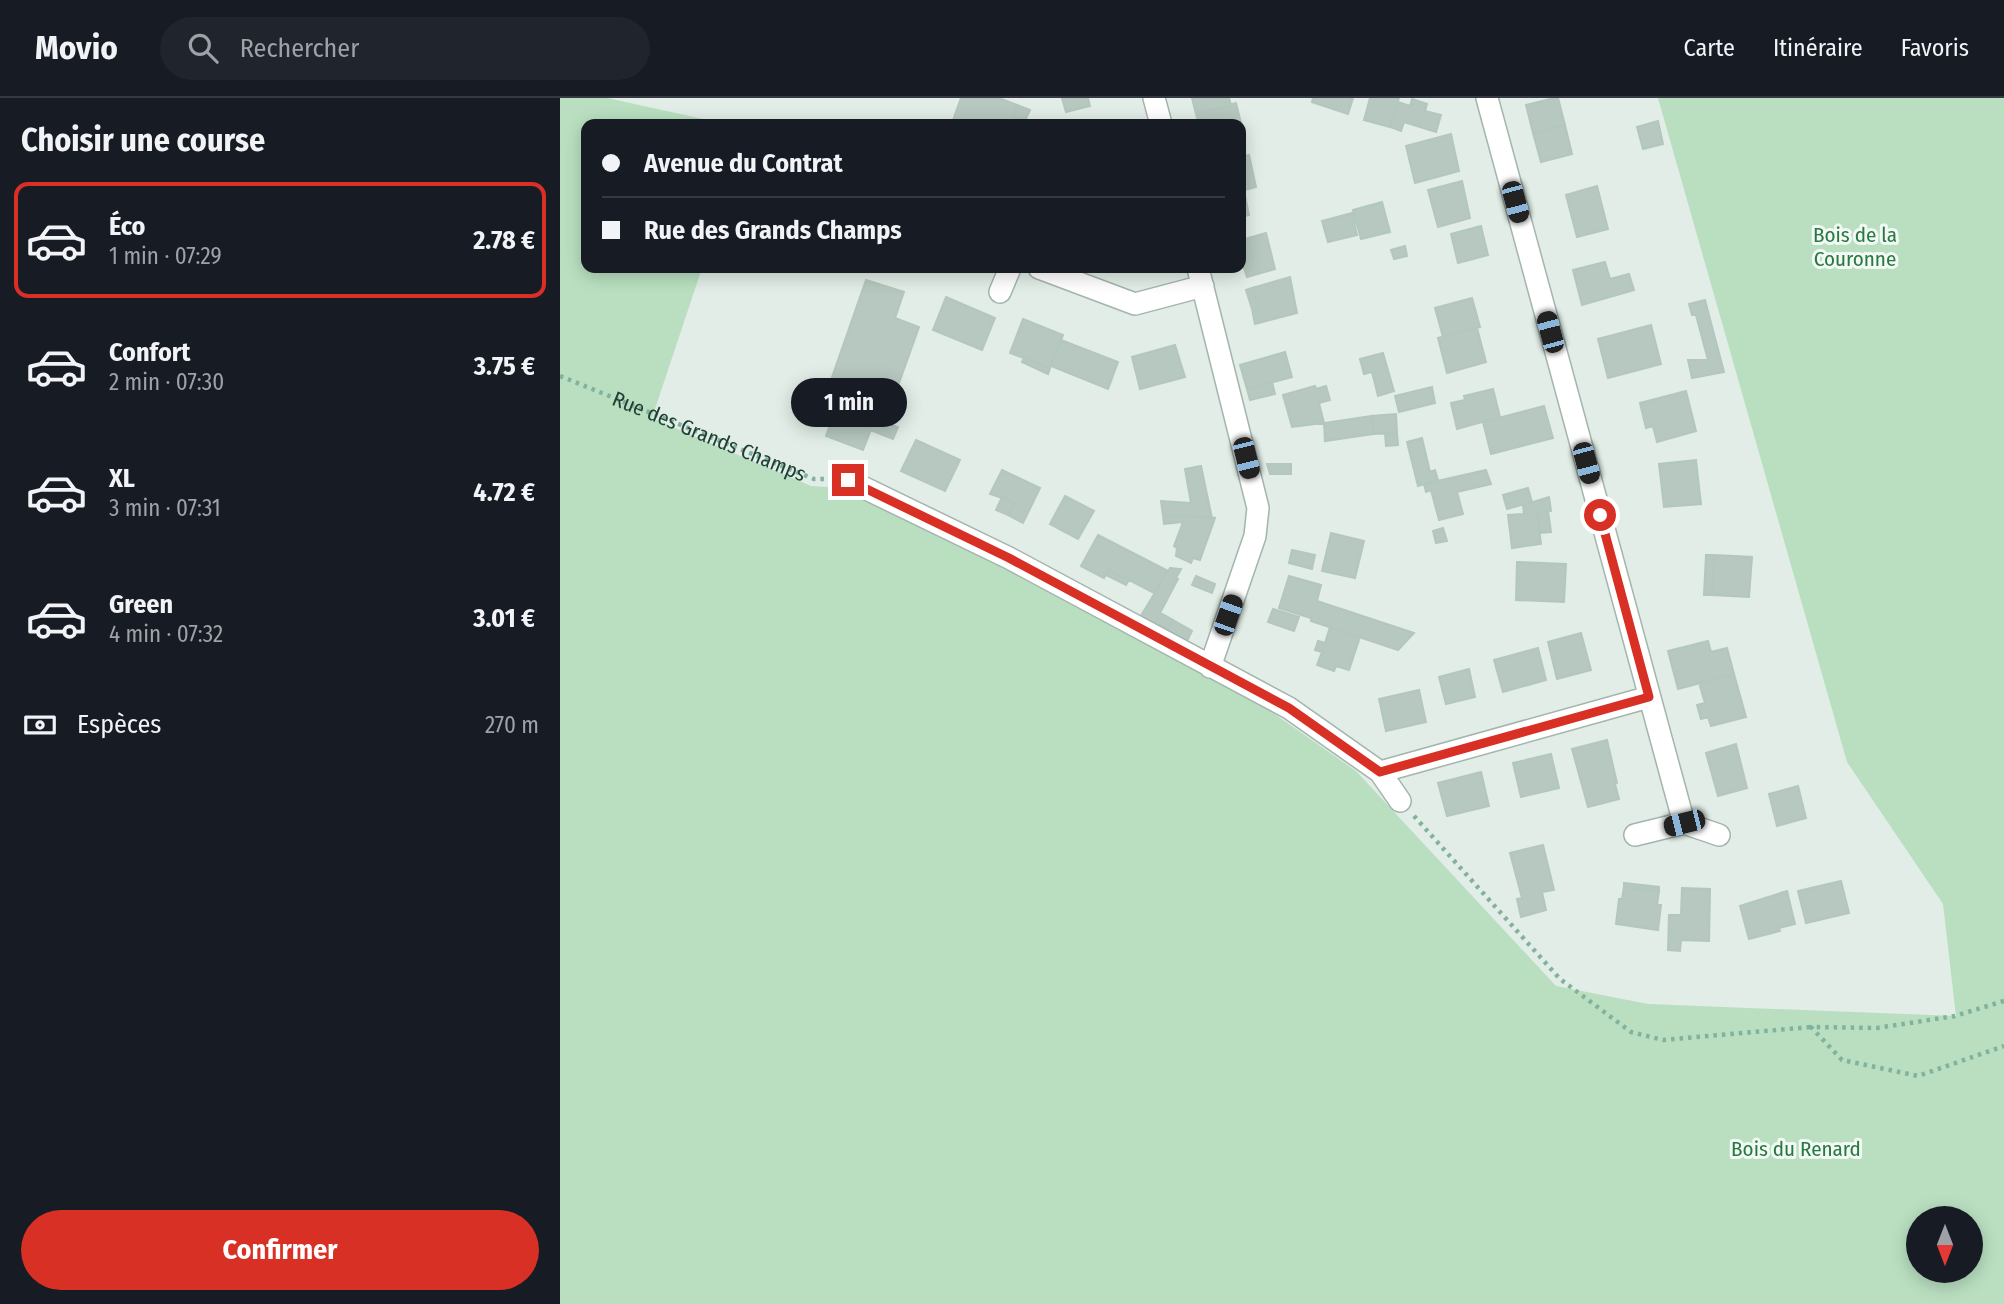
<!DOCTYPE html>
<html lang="fr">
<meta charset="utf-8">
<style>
body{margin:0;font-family:"Fira Sans Condensed",sans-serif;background:#20242c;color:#f1f3f6;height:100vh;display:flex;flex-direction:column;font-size:26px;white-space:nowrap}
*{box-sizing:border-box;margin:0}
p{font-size:23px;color:#9ea1a6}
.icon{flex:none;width:38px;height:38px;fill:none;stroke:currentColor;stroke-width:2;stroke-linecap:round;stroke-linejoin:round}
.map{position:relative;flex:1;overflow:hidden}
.sheet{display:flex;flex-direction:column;background:#171b24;width:560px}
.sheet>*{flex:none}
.banner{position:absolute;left:21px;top:21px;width:665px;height:154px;border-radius:14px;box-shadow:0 4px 18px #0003;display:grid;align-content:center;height:154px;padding:0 21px;background:#171b24}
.needle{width:46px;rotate:180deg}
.buttons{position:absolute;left:1346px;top:1108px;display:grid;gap:14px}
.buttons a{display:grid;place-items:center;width:77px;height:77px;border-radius:50%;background:#171b24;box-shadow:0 4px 18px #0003;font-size:35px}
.end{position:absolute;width:32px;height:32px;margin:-16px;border:9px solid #d93025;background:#fff;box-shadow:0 0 0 4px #fff}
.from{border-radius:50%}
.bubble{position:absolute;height:49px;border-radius:24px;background:#171b24;box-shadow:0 4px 18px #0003;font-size:23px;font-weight:700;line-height:49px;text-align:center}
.car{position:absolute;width:21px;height:42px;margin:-21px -10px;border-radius:9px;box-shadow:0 0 5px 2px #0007;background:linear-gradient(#222 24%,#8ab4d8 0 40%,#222 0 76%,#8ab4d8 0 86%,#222 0)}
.banner b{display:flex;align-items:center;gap:24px;height:66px;font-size:26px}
.banner b+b{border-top:2px solid #363941}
.banner i{width:18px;height:18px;background:#f1f3f6}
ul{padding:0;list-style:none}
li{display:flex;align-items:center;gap:21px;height:116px;margin:0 14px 10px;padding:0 7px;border:4px solid transparent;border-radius:14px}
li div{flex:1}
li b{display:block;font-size:26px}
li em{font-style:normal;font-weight:700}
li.active{border-color:#d93025}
li>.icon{width:63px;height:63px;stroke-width:1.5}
h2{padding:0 21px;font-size:32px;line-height:84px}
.pay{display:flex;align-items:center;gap:18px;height:77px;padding:0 21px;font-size:26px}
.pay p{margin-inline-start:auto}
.button{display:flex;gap:14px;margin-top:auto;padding:14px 21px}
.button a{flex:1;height:80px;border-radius:42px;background:#d93025;color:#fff;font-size:28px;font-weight:700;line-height:80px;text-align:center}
header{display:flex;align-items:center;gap:42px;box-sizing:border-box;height:98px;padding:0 35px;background:#171b24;border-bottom:2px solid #363941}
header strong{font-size:33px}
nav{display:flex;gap:38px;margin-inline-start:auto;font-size:24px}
.search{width:490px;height:63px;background:#20242c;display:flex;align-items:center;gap:18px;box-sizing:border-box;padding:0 24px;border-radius:38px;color:#9ea1a6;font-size:26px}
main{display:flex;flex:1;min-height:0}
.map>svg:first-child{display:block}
.green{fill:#b9dfc0;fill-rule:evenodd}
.building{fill:#b6c8bf;stroke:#b3c7bd;stroke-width:2}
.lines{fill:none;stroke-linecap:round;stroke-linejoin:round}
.minor-casing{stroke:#a3b5ad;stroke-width:24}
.path{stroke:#80b29e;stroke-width:4.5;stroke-dasharray:3.5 5;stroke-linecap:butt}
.minor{stroke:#fff;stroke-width:21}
.route{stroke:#d93025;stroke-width:9}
.labels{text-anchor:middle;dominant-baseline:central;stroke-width:6;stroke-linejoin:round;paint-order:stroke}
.park-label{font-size:21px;fill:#287840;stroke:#f2f9f5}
.street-label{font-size:21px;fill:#203f34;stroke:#f2f9f5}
</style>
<header>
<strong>Movio</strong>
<div class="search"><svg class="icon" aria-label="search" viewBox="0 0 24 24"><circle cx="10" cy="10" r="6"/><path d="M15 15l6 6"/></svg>Rechercher</div>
<nav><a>Carte</a><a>Itinéraire</a><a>Favoris</a></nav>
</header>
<main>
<section class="sheet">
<h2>Choisir une course</h2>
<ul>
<li class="active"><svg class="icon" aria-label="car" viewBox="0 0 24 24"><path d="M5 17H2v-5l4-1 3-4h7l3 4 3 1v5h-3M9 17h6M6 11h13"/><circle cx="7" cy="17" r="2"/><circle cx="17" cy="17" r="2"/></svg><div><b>Éco</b><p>1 min · 07:29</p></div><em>2.78 €</em></li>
<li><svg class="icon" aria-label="car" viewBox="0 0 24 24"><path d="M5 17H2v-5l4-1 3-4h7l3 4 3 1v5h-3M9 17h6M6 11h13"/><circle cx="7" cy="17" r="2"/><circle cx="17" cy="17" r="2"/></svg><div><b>Confort</b><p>2 min · 07:30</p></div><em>3.75 €</em></li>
<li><svg class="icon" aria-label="car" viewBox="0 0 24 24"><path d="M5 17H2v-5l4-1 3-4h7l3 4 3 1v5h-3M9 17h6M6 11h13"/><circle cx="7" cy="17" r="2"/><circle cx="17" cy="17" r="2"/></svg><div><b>XL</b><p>3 min · 07:31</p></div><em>4.72 €</em></li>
<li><svg class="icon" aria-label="car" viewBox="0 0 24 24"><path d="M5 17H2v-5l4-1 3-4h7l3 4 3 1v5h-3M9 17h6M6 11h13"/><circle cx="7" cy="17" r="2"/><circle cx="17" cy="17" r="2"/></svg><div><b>Green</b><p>4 min · 07:32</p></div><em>3.01 €</em></li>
</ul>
<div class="pay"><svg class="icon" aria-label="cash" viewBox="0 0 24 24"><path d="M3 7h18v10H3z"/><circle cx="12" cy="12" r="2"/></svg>Espèces<p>270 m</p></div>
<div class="button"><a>Confirmer</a></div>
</section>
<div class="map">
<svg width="1444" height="1206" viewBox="0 0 1444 1206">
<rect width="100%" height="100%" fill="#e1ede6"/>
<path class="green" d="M0 0H47L166 26H26V170H142L92 320 251 388 285 390 445 469 709 612 796 673 996 888 1088 906 1396 918 1383 806 1287 664 1098 0H1444V1206H0ZM1358 1120H1410V1172H1358Z"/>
<path class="building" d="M401 0H439L457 7 450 26H396L392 25Z
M502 0H528L530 8 506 14Z
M632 0H669L671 7 636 16Z
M753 0H793L788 16 752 4Z
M810 0H839L830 29 804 22Z
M994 0H998L1005 27 973 35 966 7Z
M852 1 867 6 865 13 881 17 876 34 844 24 841 33 830 29 838 4 850 8Z
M676 5 683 33H681V26H639L636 16Z
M457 7 470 12 465 23 453 19Z
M1098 23 1103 46 1083 51 1077 29Z
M1005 27 1012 56 981 64 973 35Z
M891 36 899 73 855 85 846 48Z
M689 57 696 89 681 93V59Z
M902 83 910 120 878 129 868 92Z
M1037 88 1048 131 1017 139 1006 97Z
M685 98 689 117 681 119V99Z
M822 104 830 134 801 141 793 112Z
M792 115 797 137 768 144 762 123Z
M921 128 928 157 898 165 891 136Z
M706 135 715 171 687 179 683 167 681 168V142Z
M845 148 847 158 834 161 831 152Z
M1045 164 1050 181 1069 176 1074 192 1022 207 1013 172Z
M730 179 737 215 695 226 692 211 698 210 692 190Z
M306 182 344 194 335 220 359 229 334 299 309 290 308 294 271 282Z
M692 190 698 210 692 211 686 192Z
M386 199 435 220 422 252 373 232Z
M912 200 920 229 883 239 875 210Z
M1145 202 1164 274 1132 280 1128 262H1148L1136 217H1132L1129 206Z
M463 221 503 237 490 270 450 255Z
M1091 227 1101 266 1048 280 1038 241Z
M917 230 926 264 887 275 878 240Z
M501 242 558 264 548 291 491 268Z
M615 247 625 279 580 291 572 259Z
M725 254 732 279 687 291 680 267Z
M823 255 834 293 818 298 812 274 804 276 800 261Z
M464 260 490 270 488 276 462 264Z
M712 284 715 296 690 302 687 291Z
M755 288 756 291 766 288 770 302 759 305 764 325 732 329 723 297Z
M872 289 875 305 839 314 835 298Z
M933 291 940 319 897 331 891 305 905 302 904 298Z
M1126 293 1136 333 1097 344 1093 328 1086 330 1080 305Z
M277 307 315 321 303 352 266 338Z
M984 308 993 340 931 356 923 324Z
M836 316 837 335 814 336 812 318Z
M812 318 814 336 765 343 764 325Z
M315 321 338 329 333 341 310 332Z
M837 335 838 347 826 348 825 336Z
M862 340 870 374 875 372 878 382 858 388 847 344Z
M356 342 400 362 385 393 341 373Z
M1136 362 1141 406 1104 409 1099 366Z
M707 366H731V376H710Z
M641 368 652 420 603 417 601 403 631 405 625 371Z
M442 372 480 390 463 425 448 417 454 404 430 396Z
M926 372 931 386 897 394 903 416 879 422 871 392 866 394 864 386Z
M968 390 972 404 947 411 943 397Z
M505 398 534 413 518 441 490 426Z
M442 399 454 404 448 417 436 412Z
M989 399 991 413 977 415 981 446 952 450 948 417 964 416 963 407Z
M988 413 991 434 980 435 977 415Z
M603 417 655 420 640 462 633 460 631 465 616 458 617 450 614 448 623 424 604 426Z
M883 430 887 443 876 445 873 433Z
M771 435 804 443 795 480 762 473Z
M538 437 608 473 594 495 548 471 544 480 521 468Z
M732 452 755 457 752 471 729 465Z
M1146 457H1154L1152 497H1144Z
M1154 457 1192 459 1189 499 1152 497Z
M957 464 1006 466 1004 504 956 502Z
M610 470 621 471 616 480 618 481 600 515 613 522 605 536 579 521Z
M548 471 569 482 566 487 546 477Z
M636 478 655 486 652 495 632 487Z
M729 478 761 487 757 503 854 535 838 552 751 523V520L719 510Z
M713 511 739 519 734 533 708 524Z
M613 522 632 533 625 547 605 536Z
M770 529 800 539 789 572 776 568 774 573 757 567 762 554 755 552 758 543 765 545Z
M1021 535 1031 572 997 581 988 544Z
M1148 543 1151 554 1167 550 1174 576 1118 591 1108 553Z
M978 550 986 582 943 594 934 562Z
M909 571 915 599 886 606 879 579Z
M1174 576 1186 619 1151 628 1148 619 1141 621 1137 607 1145 605 1139 585Z
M859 592 866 624 826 633 819 601Z
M1047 642 1057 685 1055 686 1059 701 1028 709 1012 651Z
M1176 646 1187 690 1158 698 1146 655Z
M991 656 999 690 961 699 953 665Z
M921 674 929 708 887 718 878 685Z
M1238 688 1246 720 1217 728 1209 696Z
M983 747 994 792 982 794 986 812 961 819 957 801 962 800 950 755Z
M1281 783 1289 815 1246 825 1238 793Z
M1064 785 1099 789V793L1064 789Z
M1064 789 1099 793 1097 807H1101L1098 832 1056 826 1059 801H1062Z
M1122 790 1150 791 1149 843 1121 842 1120 853 1108 852 1109 817H1121Z
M1227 793 1235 826 1219 830 1220 833 1189 841 1180 808Z"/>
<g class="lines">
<defs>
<path id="minor" d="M594 0 601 26
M927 0 1124 725
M479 170 575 206 643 188
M638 170 698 410 695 438 650 569
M440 194 450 170
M288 382 449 460 729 610 820 674 840 703
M820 674 1089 599
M1075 737 1124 725 1159 737"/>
</defs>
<use href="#minor" class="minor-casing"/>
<g class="path">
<path id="s1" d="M0 278 254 381H266"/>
<path d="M854 718 1000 881 1071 934 1103 942 1251 929"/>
<path d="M1444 903 1395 918 1317 930 1251 929 1282 962 1358 978 1444 948"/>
</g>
<use href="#minor" class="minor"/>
</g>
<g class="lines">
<path class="route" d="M288 382 449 460 729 610 820 674 1089 599 1040 417"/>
</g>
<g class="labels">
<g class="park-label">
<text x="1295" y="137">Bois de la<tspan x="1295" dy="24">Couronne</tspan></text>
<text x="1236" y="1051">Bois du Renard</text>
</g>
<g class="street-label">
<text stroke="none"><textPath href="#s1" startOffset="161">Rue des Grands Champs</textPath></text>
</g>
</g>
</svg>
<div class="buttons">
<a><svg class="needle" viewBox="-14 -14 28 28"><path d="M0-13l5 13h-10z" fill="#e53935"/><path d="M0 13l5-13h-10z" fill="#9ea1a6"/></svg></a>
</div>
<i class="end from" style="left:1040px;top:417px"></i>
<i class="end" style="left:288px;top:382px"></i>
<div class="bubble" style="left:231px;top:280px;width:116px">1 min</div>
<i class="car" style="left:955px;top:104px;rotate:165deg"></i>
<i class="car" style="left:990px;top:234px;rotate:345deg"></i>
<i class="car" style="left:686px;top:360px;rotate:166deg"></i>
<i class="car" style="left:1026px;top:365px;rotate:165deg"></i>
<i class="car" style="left:668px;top:517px;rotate:19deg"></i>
<i class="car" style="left:1124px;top:725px;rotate:256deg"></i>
<div class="banner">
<b><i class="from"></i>Avenue du Contrat</b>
<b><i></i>Rue des Grands Champs</b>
</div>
</div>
</main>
